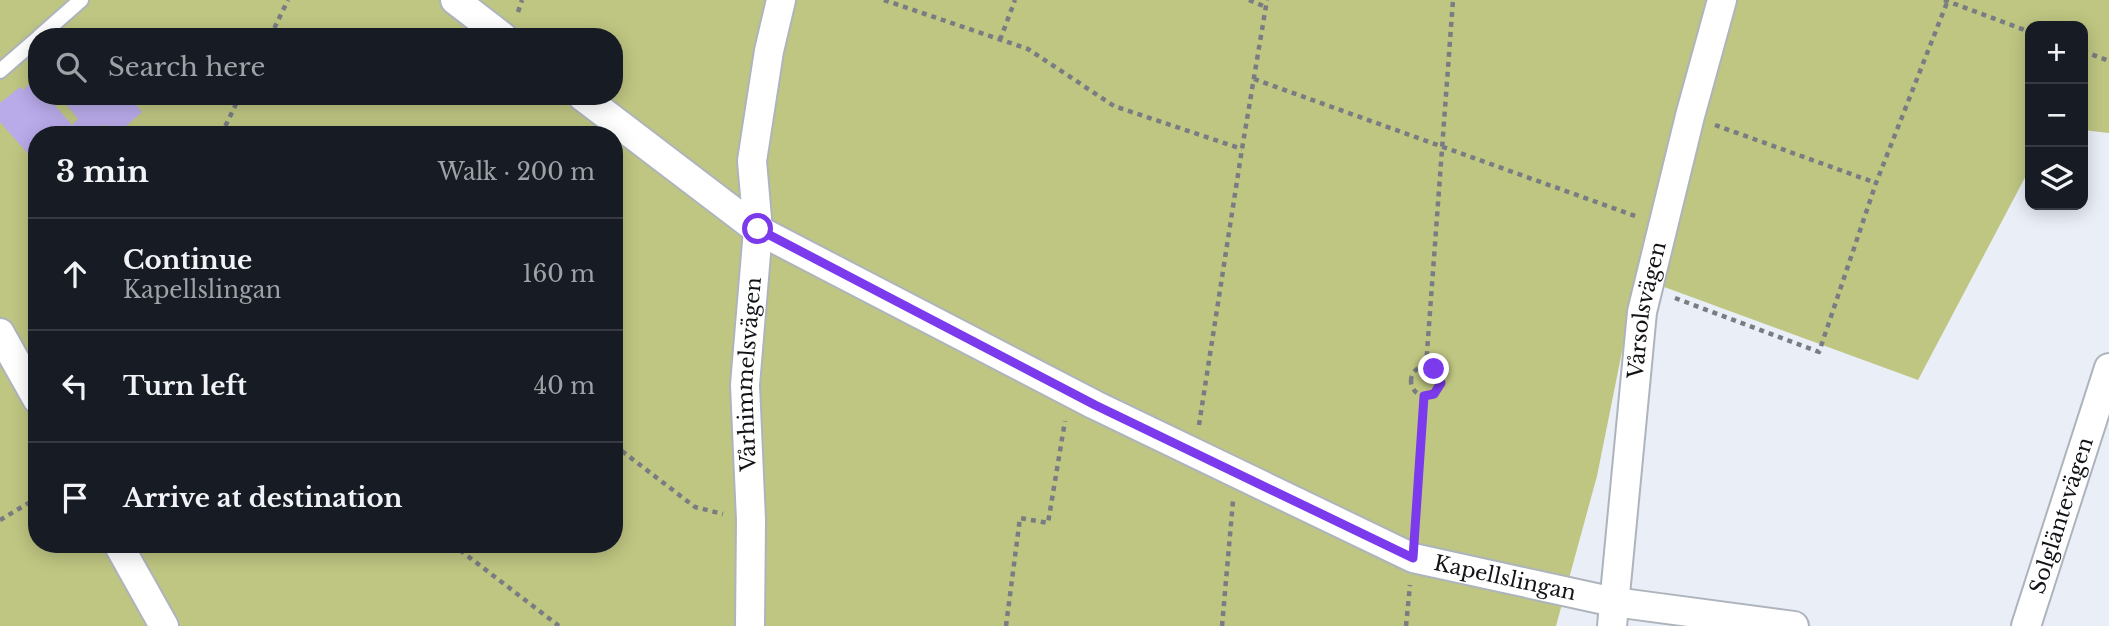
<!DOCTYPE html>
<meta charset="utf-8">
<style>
:root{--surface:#171b24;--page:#242831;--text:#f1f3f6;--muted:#9ea1a6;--line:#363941}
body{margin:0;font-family:"Libre Baskerville",serif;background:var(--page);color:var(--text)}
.controls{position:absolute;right:21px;top:21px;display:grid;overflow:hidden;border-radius:14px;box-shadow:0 4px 18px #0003}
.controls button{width:63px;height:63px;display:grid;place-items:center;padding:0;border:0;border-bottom:2px solid var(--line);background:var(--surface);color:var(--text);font:35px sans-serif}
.stop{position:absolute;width:21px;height:21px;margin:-16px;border:5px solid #7c3aed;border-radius:50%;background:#fff}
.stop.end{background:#7c3aed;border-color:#fff;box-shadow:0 2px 7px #0008}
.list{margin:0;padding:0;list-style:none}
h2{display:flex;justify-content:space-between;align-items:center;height:91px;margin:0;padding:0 28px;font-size:30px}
h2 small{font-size:23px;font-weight:400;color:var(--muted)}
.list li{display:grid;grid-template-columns:46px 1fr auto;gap:21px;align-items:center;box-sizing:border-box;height:112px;padding:0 28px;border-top:2px solid var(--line)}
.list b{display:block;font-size:26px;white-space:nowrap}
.list p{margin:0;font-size:23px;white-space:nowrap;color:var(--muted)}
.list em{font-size:23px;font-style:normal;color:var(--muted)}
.icon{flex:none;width:38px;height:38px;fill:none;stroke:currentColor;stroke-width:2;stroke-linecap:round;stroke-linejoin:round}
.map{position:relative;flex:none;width:2109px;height:626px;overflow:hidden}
.search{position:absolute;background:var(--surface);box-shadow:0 4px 18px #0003;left:28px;top:28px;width:595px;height:77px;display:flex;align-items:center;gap:18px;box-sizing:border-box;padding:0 24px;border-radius:28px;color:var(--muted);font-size:26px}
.panel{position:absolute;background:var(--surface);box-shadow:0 4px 18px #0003;left:28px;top:126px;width:595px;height:427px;border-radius:28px}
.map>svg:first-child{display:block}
.forest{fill:#bfc682;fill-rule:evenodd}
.building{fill:#b9abea}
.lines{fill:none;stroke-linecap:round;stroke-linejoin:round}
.service-casing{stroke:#aeb4bc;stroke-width:18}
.minor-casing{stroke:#aeb4bc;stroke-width:32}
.path{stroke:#797c82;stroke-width:4.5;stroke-dasharray:5 5;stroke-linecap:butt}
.service{stroke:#fff;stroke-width:14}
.minor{stroke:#fff;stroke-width:28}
.route{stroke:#7c3aed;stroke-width:9}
.labels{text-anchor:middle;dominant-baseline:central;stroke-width:5;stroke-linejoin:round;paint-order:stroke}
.street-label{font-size:21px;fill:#111316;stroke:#e9eef7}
</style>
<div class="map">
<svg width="2109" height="626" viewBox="0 0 2109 626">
<rect width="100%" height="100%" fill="#e9eef7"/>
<path class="forest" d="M0 0H2109V133L2083 130V26H2030V168L1918 380 1637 277 1597 476 1556 626H0ZM37 37H614V96H37ZM37 135H614V544H37Z"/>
<path class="building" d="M33 80 37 85V96H47L72 125 78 119 59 96H129L142 112 116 135H112L103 124 92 135H37V164L0 122V103L20 87 23 90Z"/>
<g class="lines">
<defs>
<path id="service" d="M39 37 81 0
M0 71 37 39"/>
<g id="minor">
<path d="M455 0 503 37"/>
<path id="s1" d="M582 96 758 230 1095 405 1413 558 1614 602 1794 626"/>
<path d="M0 333 37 399"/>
<path d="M118 544 164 626"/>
<path id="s2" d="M750 626 751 520 745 385 758 230 752 161 769 51 781 0"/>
<path id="s3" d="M1612 626 1642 312 1690 116 1722 0"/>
<path id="s4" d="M2026 626 2109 368"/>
</g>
</defs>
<use href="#service" class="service-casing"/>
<use href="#minor" class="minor-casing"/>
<path class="path" d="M884 0 1028 49 1114 106 1242 149
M1249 0 1266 7
M1944 0 2030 32
M518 12 522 0
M270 37 288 0
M1000 40 1015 0
M2083 51 2109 61
M1254 79 1638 217
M1715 125 1876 183
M221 135 240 96
M1675 298 1819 352 1876 183 1948 0
M1426 366 1453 0
M1411 381a15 15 0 1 1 30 0a15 15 0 1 1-30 0Z
M1199 425 1242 149 1267 0
M614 445 695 507 723 514
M0 520 37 498
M1415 528 1424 396
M452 544 559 626
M1006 626 1020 518 1048 523 1065 421
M1222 626 1233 501
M1406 626 1410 585"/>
<use href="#service" class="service"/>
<use href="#minor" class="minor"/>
</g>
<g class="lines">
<path class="route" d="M758 229 1095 405 1413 558 1424 396 1434 394 1441 383 1438 373 1434 369"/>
</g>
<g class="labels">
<g class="street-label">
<text stroke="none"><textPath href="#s3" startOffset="318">Vårsolsvägen</textPath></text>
<text stroke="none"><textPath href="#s2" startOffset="252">Vårhimmelsvägen</textPath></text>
<text stroke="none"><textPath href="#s4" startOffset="116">Solgläntevägen</textPath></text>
<text stroke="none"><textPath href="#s1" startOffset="1048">Kapellslingan</textPath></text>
</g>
</g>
</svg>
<div class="controls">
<button>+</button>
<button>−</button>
<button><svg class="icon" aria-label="layers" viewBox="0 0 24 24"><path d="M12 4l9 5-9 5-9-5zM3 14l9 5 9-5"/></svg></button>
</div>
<div class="stop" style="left:758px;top:229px"></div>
<div class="stop end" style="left:1434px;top:369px"></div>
<div class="search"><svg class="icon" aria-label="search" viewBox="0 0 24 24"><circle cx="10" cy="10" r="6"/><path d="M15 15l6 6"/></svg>Search here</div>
<section class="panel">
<h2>3 min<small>Walk · 200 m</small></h2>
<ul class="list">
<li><svg class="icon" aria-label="ahead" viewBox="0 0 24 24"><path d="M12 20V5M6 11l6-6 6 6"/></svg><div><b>Continue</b><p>Kapellslingan</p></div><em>160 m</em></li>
<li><svg class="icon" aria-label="left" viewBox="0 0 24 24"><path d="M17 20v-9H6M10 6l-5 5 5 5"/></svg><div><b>Turn left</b></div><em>40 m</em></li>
<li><svg class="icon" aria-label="arrive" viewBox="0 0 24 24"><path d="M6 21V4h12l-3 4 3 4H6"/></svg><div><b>Arrive at destination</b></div></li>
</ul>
</section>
</div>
